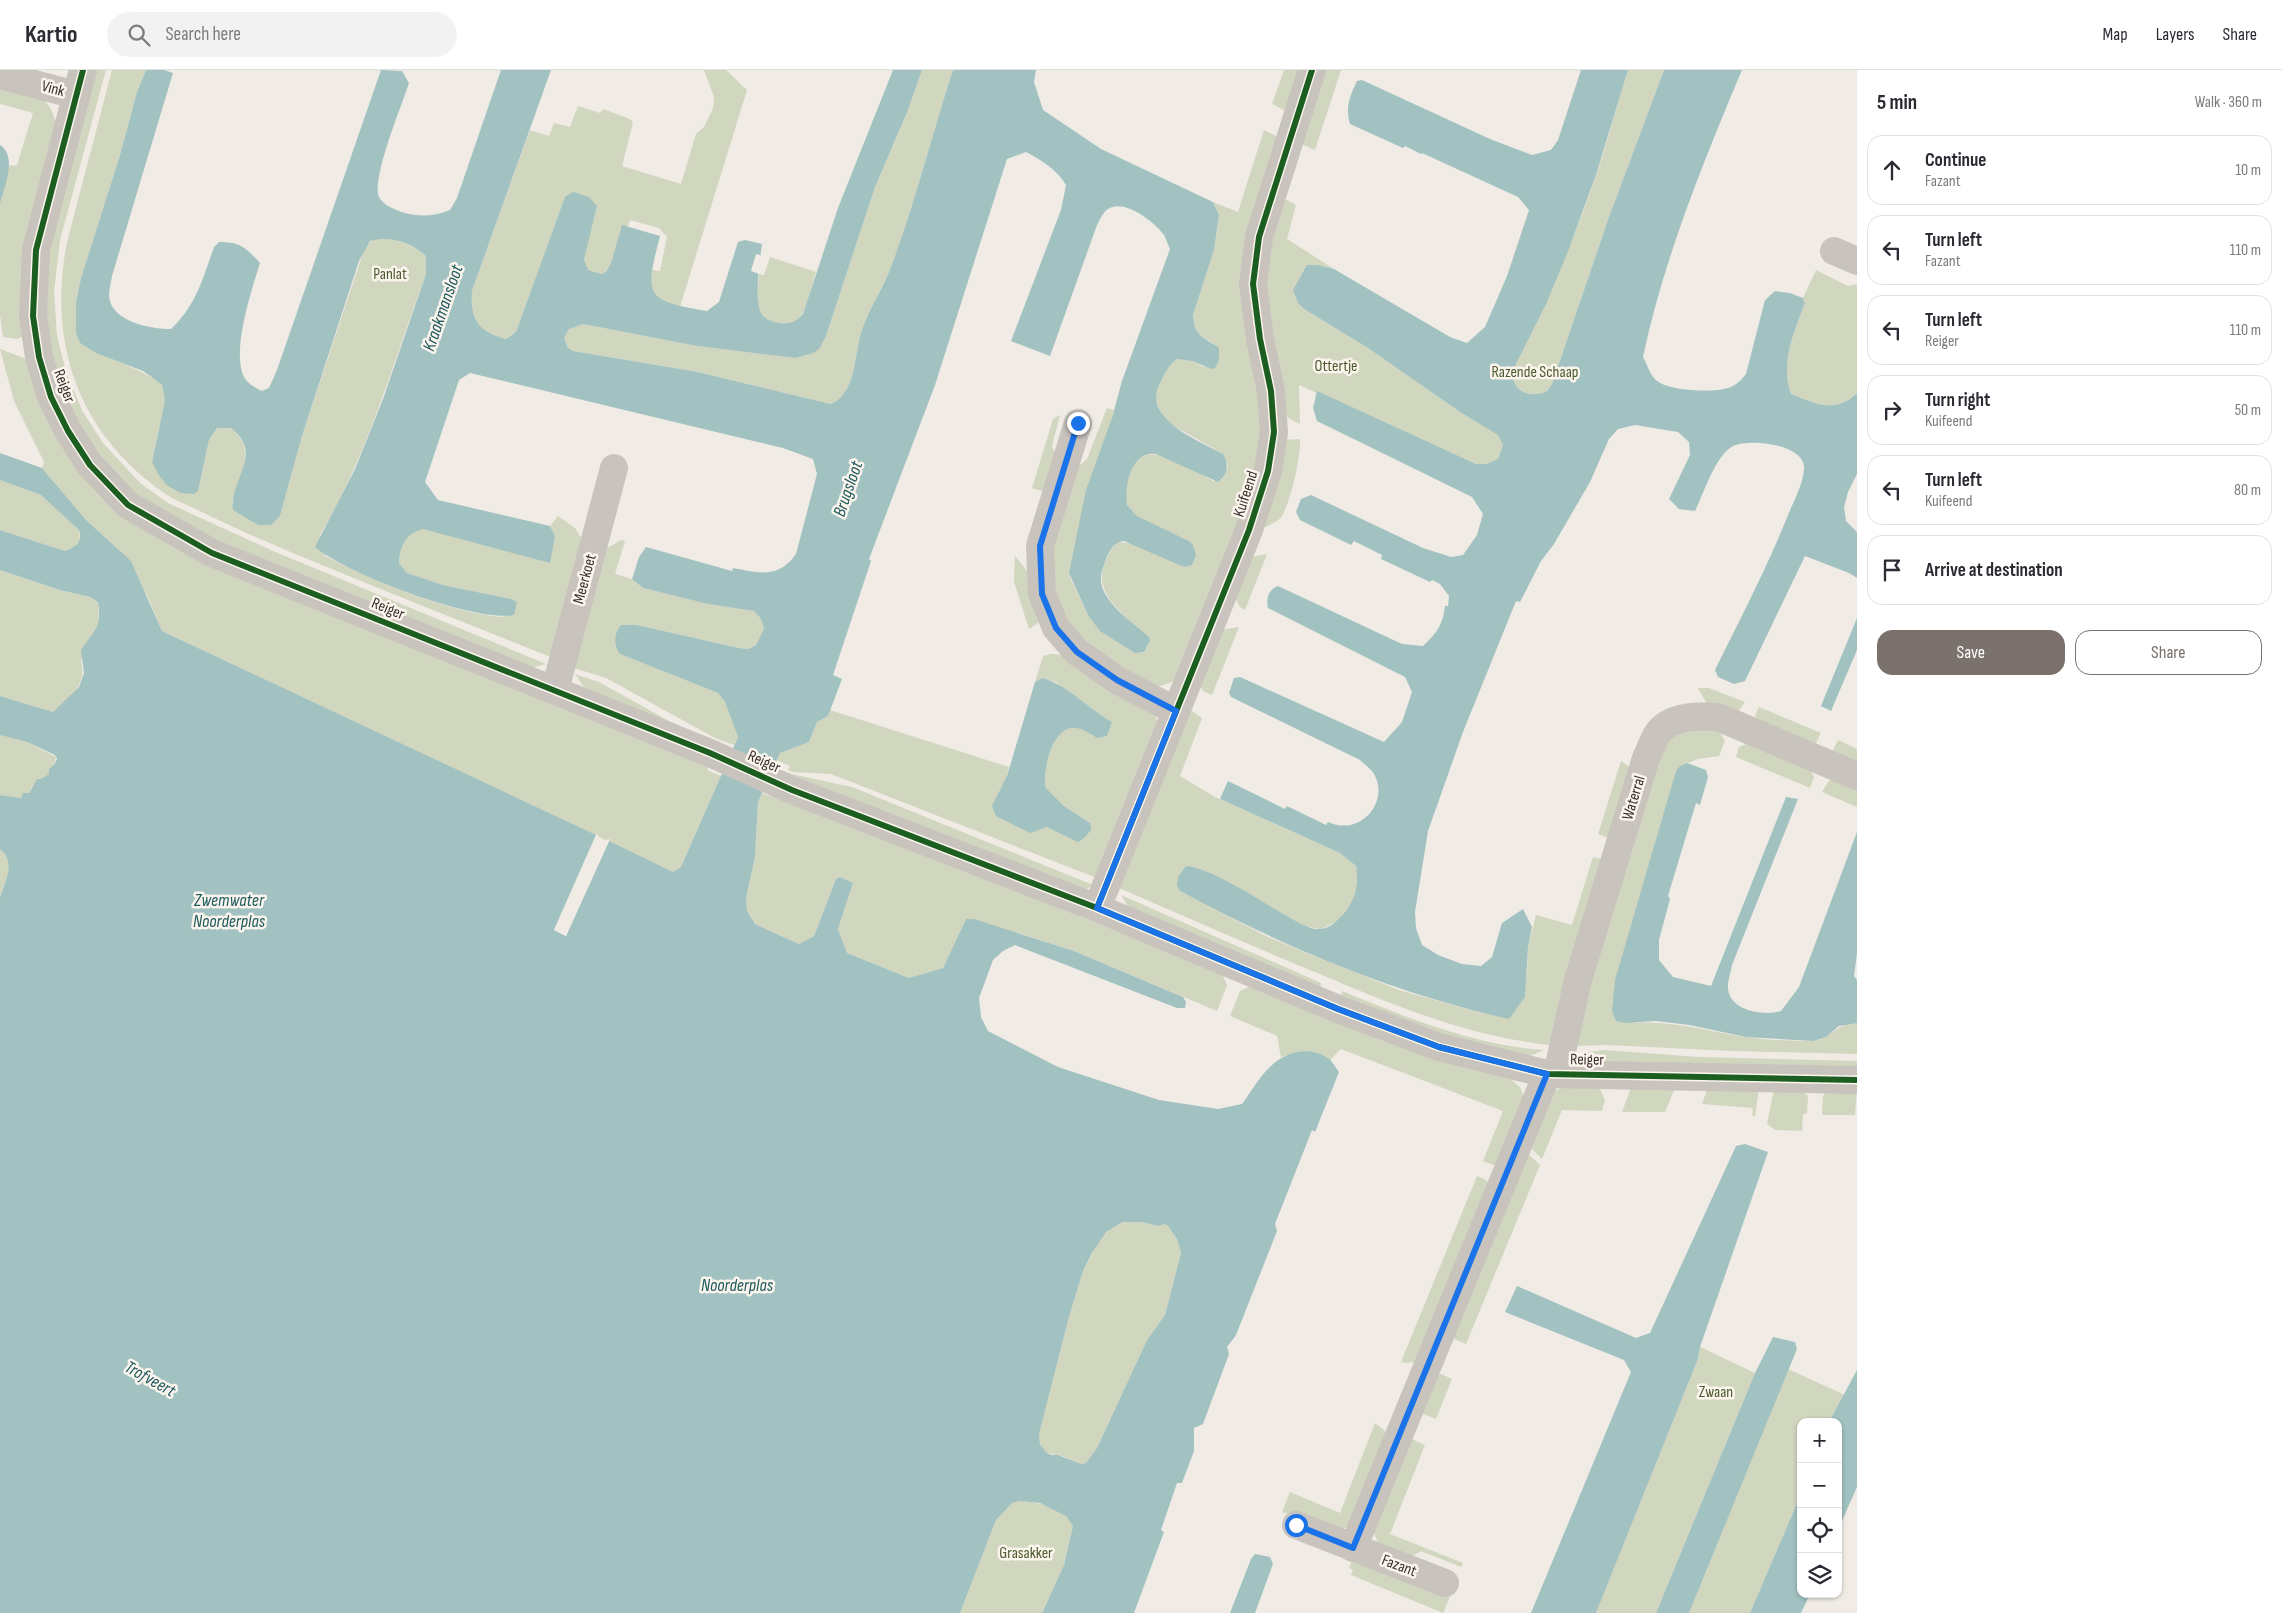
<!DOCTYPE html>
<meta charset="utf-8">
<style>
:root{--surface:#fff;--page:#f2f2f3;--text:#2b2b33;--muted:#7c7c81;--line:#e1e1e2;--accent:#7a716c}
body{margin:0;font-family:"Sofia Sans Condensed",sans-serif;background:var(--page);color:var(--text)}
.controls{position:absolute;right:15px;bottom:15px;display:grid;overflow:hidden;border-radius:10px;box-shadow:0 1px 4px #0004}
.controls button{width:45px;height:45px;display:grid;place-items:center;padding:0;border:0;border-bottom:1px solid var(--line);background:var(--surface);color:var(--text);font:25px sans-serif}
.stop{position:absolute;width:15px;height:15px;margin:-11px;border:4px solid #1a73e8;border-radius:50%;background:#fff}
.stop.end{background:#1a73e8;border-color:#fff;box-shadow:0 1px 5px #0008}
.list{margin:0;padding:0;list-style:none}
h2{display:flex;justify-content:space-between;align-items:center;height:65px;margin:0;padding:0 20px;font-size:21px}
h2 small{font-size:16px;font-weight:400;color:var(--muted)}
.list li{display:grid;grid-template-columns:32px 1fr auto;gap:15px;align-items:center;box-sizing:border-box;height:70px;margin:0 10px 10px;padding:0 10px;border:1px solid var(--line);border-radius:15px}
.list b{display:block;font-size:19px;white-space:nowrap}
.list p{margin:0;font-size:16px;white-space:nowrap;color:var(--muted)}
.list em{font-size:16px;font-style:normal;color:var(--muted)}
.actions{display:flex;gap:10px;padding:15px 20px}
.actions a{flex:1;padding:11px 0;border:1px solid var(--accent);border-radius:15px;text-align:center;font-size:18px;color:var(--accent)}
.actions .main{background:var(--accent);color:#fff}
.icon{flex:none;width:28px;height:28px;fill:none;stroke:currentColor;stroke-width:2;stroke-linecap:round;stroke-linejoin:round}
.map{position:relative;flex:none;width:1857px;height:1543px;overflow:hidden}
header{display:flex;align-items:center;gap:30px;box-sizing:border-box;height:70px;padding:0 25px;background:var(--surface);border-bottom:1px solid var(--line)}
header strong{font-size:24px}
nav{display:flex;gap:28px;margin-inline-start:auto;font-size:18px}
.search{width:350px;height:45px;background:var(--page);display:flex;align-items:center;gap:12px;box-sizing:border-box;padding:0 18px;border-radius:28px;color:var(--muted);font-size:19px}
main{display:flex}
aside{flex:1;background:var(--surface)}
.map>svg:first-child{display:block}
.green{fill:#d1d6bf}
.water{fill:#a1c2c1;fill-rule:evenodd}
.pier{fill:#f0ebe5}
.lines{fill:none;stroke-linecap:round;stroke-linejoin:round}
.minor{stroke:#c9c3be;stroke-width:28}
.cycleway-casing{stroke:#fbf5ee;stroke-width:9}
.cycleway{stroke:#1b5e20;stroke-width:6}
.route{stroke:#1a73e8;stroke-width:6}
.labels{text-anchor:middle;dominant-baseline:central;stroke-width:5;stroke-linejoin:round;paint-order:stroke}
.street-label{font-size:16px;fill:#3b302b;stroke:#fbf5ee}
.park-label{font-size:16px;fill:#4a5a2e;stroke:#fbf5ee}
.water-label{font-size:18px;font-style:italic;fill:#1f5a5e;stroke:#fbf5ee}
</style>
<header>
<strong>Kartio</strong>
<div class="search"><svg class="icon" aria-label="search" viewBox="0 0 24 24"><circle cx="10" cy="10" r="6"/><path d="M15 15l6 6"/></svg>Search here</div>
<nav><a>Map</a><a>Layers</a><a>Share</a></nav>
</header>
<main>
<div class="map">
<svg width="1857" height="1543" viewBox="0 0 1857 1543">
<rect width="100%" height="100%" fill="#f0ebe5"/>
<path class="green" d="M93 0H106L60 170 54 222 57 266 67 305 83 342 103 373 140 413 168 433 273 481 546 594 530 598 209 469 138 427 106 395 84 366 58 316 44 261 45 192Z
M112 0H146L137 22 120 85 81 208 76 232 80 273C106 290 137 295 162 315L165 330 152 392 198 421 209 370 217 358H231C257 379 241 405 232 432L280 446 302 366 363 183C365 179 367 175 370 172 383 161 416 176 426 186V204C393 292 369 383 320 465L325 486C376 511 447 543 503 547L511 529 443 515 407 503 399 493C400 476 406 463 423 458L555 466 550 456 558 446 575 458 585 475 553 588C476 557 399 527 322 495 283 479 245 463 208 445 195 438 180 433 167 425 79 365 47 275 67 172Z
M704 0H726L747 20 680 237C656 232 648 224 651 200L660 201 667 167 659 158 630 150 628 157 622 156 611 193 606 202 602 204 588 200 585 195 565 128 516 262 506 269C478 262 470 249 472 221L530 60 549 66 554 53 570 57 578 36 600 43 603 39 630 49 633 52 622 96 681 114 696 64 704 57 713 38 714 27Z
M922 0H953C932 64 916 130 892 194 884 217 868 239 861 263 854 286 856 323 831 334L698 302 573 281 568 278 564 268C568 258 573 256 583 254L697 276 795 288 826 266 875 117 908 40Z
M1284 0H1302L1288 42 1272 34Z
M1323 0H1341L1315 80 1299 73Z
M1628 0H1664L1609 147 1552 314 1547 321C1530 329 1513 322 1512 302 1544 238 1573 173 1596 106 1608 71 1617 35 1628 0Z
M0 15C28 23 51 22 56 55L24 266 17 269 3 267 0 245V134L9 96 17 95 33 43 0 34Z
M1264 60 1280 68 1255 145 1262 317 1259 398 1174 611 1161 616 1151 615 1113 598 1076 567 1056 528 1052 482 1078 397 1087 389 1107 338 1114 340 1070 507 1088 545 1143 583 1144 582 1150 571C1131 548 1093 529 1104 495 1108 485 1111 477 1119 472L1136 474 1184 497 1189 471C1170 461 1146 456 1131 440 1123 432 1125 422 1127 411 1140 360 1184 396 1213 411L1222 410 1228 396 1223 384 1174 356 1166 351 1160 341 1156 328V320L1167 298 1177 289 1192 291 1204 297 1213 273 1201 266 1195 258 1193 245 1214 180 1219 145 1213 132 1238 142Z
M1279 130H1287L1296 135 1287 169 1334 199 1318 195 1298 233 1304 239 1368 278 1460 342 1499 365 1503 375 1499 389 1486 394H1476L1299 315 1300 354 1290 349 1284 343 1264 213Z
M770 187 816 202C812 214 807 241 798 250 793 255 787 254 780 253 751 249 758 227 759 204L764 205Z
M1816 200 1848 216 1857 214V323C1834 344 1816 334 1791 324 1780 293 1794 262 1805 233L1803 228Z
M0 279 24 288 28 293 113 432 710 694 707 700 721 706 681 797 673 802 162 561 148 527 120 481 86 450 42 398 44 392 14 331Z
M1060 345 1052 376 1058 391 1048 423 1032 418 1053 349Z
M1300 369C1301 387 1291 430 1282 446 1279 451 1271 454 1266 457L1260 455 1283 370Z
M0 410 41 425 48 430 79 460 80 471 75 478 65 481 0 460Z
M621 470 625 471 615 504 632 509 643 518 708 534 754 541 761 549 764 559 762 565 756 575 748 579 739 578 637 555 620 584 718 623 725 632 738 667 734 675 715 668 606 608 574 598 604 480Z
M1267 484 1245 540 1240 537 1235 528 1247 488Z
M1015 486 1032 507 1042 545 1037 554 1029 559 1014 512Z
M0 500 60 520 90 527 98 532V556L81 590C87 617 71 626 53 642L0 626Z
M1239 557 1212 625 1203 621 1199 613 1219 560Z
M1050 584 1067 585 1155 643 1158 654 1099 809 831 704 793 702 788 700 790 696 777 690 780 683 809 672 817 652 828 646 830 640 1009 697 1007 706 1047 757 1078 771 1090 753 1064 736 1046 718C1042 702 1052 659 1072 658 1081 657 1090 663 1097 668L1112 653 1085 636 1056 612 1042 608 1035 612 1043 586Z
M575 604 599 612 669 651 710 670 585 619Z
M1698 618H1709L1745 632 1735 646 1708 636Z
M1759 637 1821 663 1816 673 1808 676 1758 655 1755 646Z
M1188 641H1192L1202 648 1180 706 1215 727 1340 783 1356 796 1359 813 1351 834 1338 851 1321 859 1304 856 1233 815 1194 797 1180 821 1268 867 1314 886 1399 920 1481 943 1527 905 1528 877 1536 845 1572 855 1593 787 1601 789 1550 975C1467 966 1398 937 1322 905 1254 877 1186 847 1119 818L1166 698 1171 701 1166 697Z
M1686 657 1719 661 1725 671 1719 686 1698 689 1680 696 1635 953C1674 950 1708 962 1746 967 1767 970 1790 971 1812 971 1830 970 1837 952 1857 953V984L1733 981 1607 975 1578 976 1576 964 1657 689 1669 669Z
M0 665 27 672 56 687 54 695 49 701V704L32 716 29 723H24L21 728 0 725Z
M1838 670 1857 679V697L1837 689 1833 680Z
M1749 673 1810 698 1814 707 1810 718 1736 687 1739 677Z
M1621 691 1633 699 1612 769 1598 764Z
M787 703 852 717 1093 815 1085 820Z
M1834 708 1857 718V737L1822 722 1828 712Z
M762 723 776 728 778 724 1222 904 1227 915 1217 941 1074 881 1019 863 966 849 943 898 909 908 847 883 838 859 853 813 840 807 836 809 814 866 799 874 755 854 747 841 746 828 755 787 758 732Z
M0 779C17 792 6 810 0 826Z
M1121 825 1321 913 1320 920 1130 840Z
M1251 916 1430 987 1469 999 1508 1007 1520 1017 1525 1031 1502 1093 1493 1095 1483 1091 1503 1041 1341 979 1330 990C1307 979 1305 980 1281 987L1277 966 1230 946 1240 921Z
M1342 921C1408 948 1473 975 1544 980L1530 986 1500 985 1341 928Z
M1603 980 1699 987 1857 991V999L1602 993V991L1595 990 1582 983Z
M1568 1015H1598L1605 1030 1602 1041 1562 1040 1542 1089 1528 1075 1552 1022Z
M1632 1015 1676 1016 1665 1042H1622Z
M1708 1017 1759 1018 1755 1047 1752 1045 1753 1038 1702 1034Z
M1774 1019 1802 1020 1808 1026 1807 1043 1803 1044 1802 1061 1775 1060 1767 1054Z
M1828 1020H1857L1855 1045H1822L1823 1026Z
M1525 1081 1540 1095 1466 1274 1454 1269 1451 1263Z
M1477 1106 1486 1110 1492 1118 1422 1291 1406 1293 1401 1292Z
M1124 1152H1141L1159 1156 1164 1154 1168 1156 1177 1169 1181 1183 1165 1245 1147 1270 1097 1378 1086 1393 1081 1394C1074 1392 1068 1388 1062 1386 1046 1383 1040 1383 1039 1364L1069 1247 1083 1201 1098 1173 1106 1162Z
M1700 1277 1755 1303 1656 1543H1596L1698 1289Z
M1788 1299 1845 1325 1829 1352H1801V1424L1750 1543H1689Z
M1441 1304 1452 1309 1436 1349 1421 1343 1435 1306Z
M1375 1353 1391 1366 1347 1457 1336 1460 1282 1442 1290 1422 1340 1443Z
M1409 1368 1425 1375 1390 1464 1463 1493 1461 1497 1421 1481 1407 1489C1392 1481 1377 1478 1373 1460Z
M1020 1431C1038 1432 1065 1437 1073 1456L1064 1495 1042 1543H960L996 1450 1012 1433Z
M1353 1487 1450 1527 1443 1543 1351 1505 1353 1500 1349 1498Z"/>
<path class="water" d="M146 0H164L173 3 112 206C111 212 109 219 109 226 111 252 151 259 171 259 196 236 203 208 214 177L219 172C241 172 246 178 260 193 252 219 229 287 246 310 250 315 256 318 262 321L269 318 277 300 381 0 402 1 409 13C402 35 371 109 379 127 383 135 394 139 401 142 418 147 433 147 450 140L457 128 501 0H551L472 221C470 249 478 262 506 269L516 262 565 127 573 122 589 127 597 136 584 189 588 200 602 204 606 202 611 193 622 155 660 166C645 225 643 231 707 241L719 232 738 172 745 170 762 174C760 190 754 229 761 243 765 250 773 252 780 253 791 254 796 252 803 244L838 138 893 0H922L908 40 875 117 826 266 819 279 813 283 795 288 697 276 583 254 569 259 564 268 568 278 573 281 698 302 831 334C856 323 854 286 861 263 868 239 884 218 892 194 916 130 932 64 953 0H1036L1034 12 1043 40 1101 79 1213 132 1219 145 1214 180 1193 245 1195 258 1201 266 1219 278V290L1215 298 1212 299 1192 291 1177 289C1169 295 1165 302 1161 311 1139 348 1198 370 1223 384 1229 393 1228 405 1218 412L1156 384C1131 381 1124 416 1127 435L1137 446 1189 471 1193 475 1196 485 1192 495 1184 497 1124 471C1114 472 1110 480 1106 489 1104 495 1101 502 1101 508 1100 532 1134 553 1149 567L1150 571 1144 582 1135 583 1100 561 1088 545 1069 503 1086 420 1112 348 1122 311 1170 179C1168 175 1166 169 1164 165 1155 152 1124 128 1108 139 1103 142 1100 150 1097 155L1050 286 1011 271 1061 140 1066 115C1056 99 1043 91 1026 82L1007 89 935 315 869 489 871 491 833 605 842 609 828 646 817 652 809 672 780 683 758 732 755 787 746 828 747 841 755 854 799 874 814 866 836 809 840 807 853 813 838 859 847 883 909 908 943 898 966 849H974L1074 881 1183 927 1186 932 1185 938H1177L1015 875 1003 881 993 890 979 928 981 947 988 961 1058 997 1159 1030 1218 1039 1242 1034C1251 1022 1259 1007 1270 997 1285 981 1311 975 1329 989 1333 992 1336 998 1339 1002L1315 1062 1312 1060 1275 1154 1277 1161 1236 1265 1227 1277 1229 1284 1203 1354 1194 1358V1381L1182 1413H1177L1161 1460 1164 1462 1134 1543H1042L1064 1495 1073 1456 1066 1446 1040 1433 1020 1431 1012 1433 996 1450 960 1543H0V827C6 810 16 792 0 779V725L21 728 23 723H29L37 709H41L49 704V699L54 695 57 689 55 685 27 672 0 665V626L53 642 79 617 84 603 81 580C95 558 101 561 98 532L90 527 60 520 0 500V460L65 481C76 477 83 473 79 460L41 425 0 410V383L42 398 86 450 131 491 162 561 596 765 554 860 566 866 609 771 673 802 681 797 738 667 725 632 718 623 620 584C613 576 614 563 621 555H637L739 578 748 579 756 575 764 559 761 549 754 541 708 534 643 518 632 509 639 487 646 477 732 501 733 498C759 503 778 509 796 484L817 404 813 389 783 378 470 303 459 310 425 412 438 430 550 456 555 466 550 493 423 459C406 463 400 476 399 493L407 503 443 515 511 529 517 532 514 545C475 553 345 503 315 477L355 399 383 329 426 204V186C412 173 390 165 370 171L359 191 302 366 280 446 271 455H258L233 440C229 409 265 385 231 358H217L209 370 198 421 194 424 181 423 168 416 160 407 152 392 165 330 162 315 143 301 96 283 80 273 76 263V232L81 208 120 85 137 22ZM1123 1152H1141L1159 1156 1164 1154 1168 1156 1177 1169 1181 1183 1165 1245 1147 1270 1097 1378 1086 1393 1081 1394 1058 1385H1051L1046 1382 1040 1374 1039 1364 1069 1247 1083 1201 1092 1183 1106 1162Z
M1581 0H1628L1596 105 1567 184 1546 234 1512 302C1513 322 1530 329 1547 321L1552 314 1609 147 1664 0H1742C1704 90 1663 191 1643 287 1647 294 1650 305 1656 310 1667 321 1714 323 1728 318 1736 316 1741 310 1746 304L1765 230 1775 221 1790 223 1803 228 1805 233C1794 262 1780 293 1791 324 1816 334 1835 344 1857 323V404L1848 422 1844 437 1846 451 1857 462V508L1849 503 1805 486 1745 611 1734 614 1718 607 1715 600C1740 549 1767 498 1788 445 1794 431 1803 414 1804 399 1806 374 1749 368 1733 376 1715 386 1704 423 1695 441L1679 439 1669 429 1690 385 1689 372 1678 362 1635 355 1618 359 1609 369 1590 412 1554 474 1541 491 1520 532 1516 531 1463 662 1428 761 1415 842 1416 858 1422 875 1438 885 1462 894 1481 896 1492 887 1502 853 1523 839 1532 857 1528 877 1525 927 1509 949C1393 923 1284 877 1180 821L1177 815 1178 807 1186 796C1211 798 1261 831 1285 845 1295 850 1308 860 1320 859 1330 859 1339 849 1345 842 1356 828 1359 814 1356 796L1340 783 1220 729 1228 711 1285 739 1287 736 1326 755 1328 752C1360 767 1390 732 1374 704 1371 699 1364 694 1360 690L1231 627 1229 623 1234 608 1240 607 1384 672 1402 652 1412 622 1405 607 1268 538C1266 528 1268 520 1278 516L1402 574 1423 576C1437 563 1443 554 1445 536H1448L1449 526 1440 514 1432 510 1430 512 1381 489 1382 485 1354 471 1351 475 1300 450 1296 442 1301 429 1311 425 1423 478 1451 487 1463 485 1477 465 1483 444 1472 427 1317 351 1313 338 1317 321 1476 394H1486L1498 389 1503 375 1498 365 1460 342 1368 278 1304 239 1298 233 1293 220 1307 195H1318L1334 199 1450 267 1467 273 1485 257 1507 206 1529 140 1518 127 1422 83 1421 84 1405 76 1403 78 1350 54C1345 37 1350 26 1357 11L1362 10 1490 69 1532 85 1551 80 1558 70Z
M0 75C18 87 4 117 0 134Z
M1857 548V580L1831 641 1821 636Z
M1042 608C1067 614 1088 639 1112 652L1107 666 1097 668C1089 663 1081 657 1072 658 1052 659 1042 702 1046 718L1064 736 1090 753 1091 760 1084 768 1078 772 1047 757 1030 763 996 746 992 736 1007 706 1035 612Z
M1687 693 1706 700 1708 707 1700 735 1696 733 1668 826 1670 829 1659 870V890L1673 907 1711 916 1786 727 1798 729 1732 895C1731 903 1727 911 1728 919 1731 942 1765 946 1781 941L1799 917 1857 762V883L1854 906 1857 910V953L1839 956 1826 967 1814 971 1746 967 1689 955 1656 951 1625 953 1616 951 1612 941 1615 910 1676 701 1680 696Z
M1745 1074 1768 1082 1700 1277 1698 1289 1596 1543H1531L1631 1302 1624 1290 1505 1242 1517 1216 1636 1268 1650 1263 1736 1076Z
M1773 1267 1795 1272 1797 1279 1689 1543H1656L1755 1303Z
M1857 1300V1417L1838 1460V1352H1829Z
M1801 1424V1524H1810L1801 1543H1750Z
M1255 1484 1270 1487 1273 1494 1255 1543H1230L1251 1489Z"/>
<path class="pier" d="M756 184 763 186 762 205 751 201Z
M597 763 598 766 558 859 565 863 606 770 610 769 566 866 554 860Z"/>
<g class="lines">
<path class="minor" d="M83 0 36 180 33 246 39 287 51 327 68 361 90 395 128 435 212 483 710 683 792 720 1097 838 1338 939 1439 977 1547 1004 1857 1010
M0 5 76 25
M1834 181 1857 191
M1078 353 1040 476 1042 524 1056 558 1077 582 1117 610 1176 641
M555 620 614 398
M1097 838 1249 460 1268 401 1274 362 1271 321 1260 269 1253 214 1259 167 1312 0
M1557 1004 1578 910 1646 688C1650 680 1653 670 1658 663 1671 645 1699 646 1718 647L1857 706
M1296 1455 1445 1513
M1353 1478 1547 1004"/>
<defs>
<path id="cycleway" d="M83 0 36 180 33 246 39 287 51 327 68 361 90 395 128 435 212 483 710 683 792 720 1097 838 1338 939 1439 977 1547 1004 1857 1010
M1097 838 1249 460 1268 401 1274 362 1271 321 1260 269 1253 214 1259 167 1312 0"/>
</defs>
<use href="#cycleway" class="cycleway-casing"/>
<use href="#cycleway" class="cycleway"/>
</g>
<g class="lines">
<path class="route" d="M1078 353 1040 476 1042 524 1056 558 1077 582 1117 610 1176 641 1097 838 1338 939 1439 977 1547 1004 1353 1478 1296 1455"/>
</g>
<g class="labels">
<g class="street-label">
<text transform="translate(53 19) rotate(15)">Vink</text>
<text transform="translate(64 316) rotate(69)">Reiger</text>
<text transform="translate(1246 424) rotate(-72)">Kuifeend</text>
<text transform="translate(585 509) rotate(-75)">Meerkoet</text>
<text transform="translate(388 539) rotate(22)">Reiger</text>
<text transform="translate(764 692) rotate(24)">Reiger</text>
<text transform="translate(1634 728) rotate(-73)">Waterral</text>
<text transform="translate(1587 990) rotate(1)">Reiger</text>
<text transform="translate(1399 1496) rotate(21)">Fazant</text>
</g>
<g class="park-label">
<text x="390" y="204">Panlat</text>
<text x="1336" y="296">Ottertje</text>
<text x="1535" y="302">Razende Schaap</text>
<text x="1716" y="1322">Zwaan</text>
<text x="1026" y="1483">Grasakker</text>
</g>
<g class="water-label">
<text transform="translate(443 238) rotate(-71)">Kraakmansloot</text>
<text transform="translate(848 419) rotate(-71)">Brugsloot</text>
<text x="229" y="830">Zwemwater<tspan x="229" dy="21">Noorderplas</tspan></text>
<text x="737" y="1215">Noorderplas</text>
<text transform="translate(150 1309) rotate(29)">Trofveert</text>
</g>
</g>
</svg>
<div class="controls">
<button>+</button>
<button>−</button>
<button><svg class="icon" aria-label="locate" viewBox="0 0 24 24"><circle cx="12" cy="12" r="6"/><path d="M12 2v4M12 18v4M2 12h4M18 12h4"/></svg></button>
<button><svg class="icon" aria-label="layers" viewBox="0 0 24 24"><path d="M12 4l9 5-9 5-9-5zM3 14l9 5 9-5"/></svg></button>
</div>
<div class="stop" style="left:1296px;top:1455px"></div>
<div class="stop end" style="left:1078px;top:353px"></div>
</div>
<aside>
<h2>5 min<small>Walk · 360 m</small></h2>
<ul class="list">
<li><svg class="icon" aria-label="ahead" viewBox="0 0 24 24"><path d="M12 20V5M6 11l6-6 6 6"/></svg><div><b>Continue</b><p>Fazant</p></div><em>10 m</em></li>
<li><svg class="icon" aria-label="left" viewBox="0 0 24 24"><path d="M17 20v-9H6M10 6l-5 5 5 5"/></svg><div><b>Turn left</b><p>Fazant</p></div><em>110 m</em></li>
<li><svg class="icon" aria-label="left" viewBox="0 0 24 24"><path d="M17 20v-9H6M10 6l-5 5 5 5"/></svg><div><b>Turn left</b><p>Reiger</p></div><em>110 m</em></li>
<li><svg class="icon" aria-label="right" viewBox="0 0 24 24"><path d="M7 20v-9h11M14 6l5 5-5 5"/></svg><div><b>Turn right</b><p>Kuifeend</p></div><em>50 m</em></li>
<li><svg class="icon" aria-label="left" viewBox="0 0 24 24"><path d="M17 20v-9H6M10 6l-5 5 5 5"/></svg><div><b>Turn left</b><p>Kuifeend</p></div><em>80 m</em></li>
<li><svg class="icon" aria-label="arrive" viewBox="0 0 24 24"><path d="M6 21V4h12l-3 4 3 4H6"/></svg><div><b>Arrive at destination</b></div></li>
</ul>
<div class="actions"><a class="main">Save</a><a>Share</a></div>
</aside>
</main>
